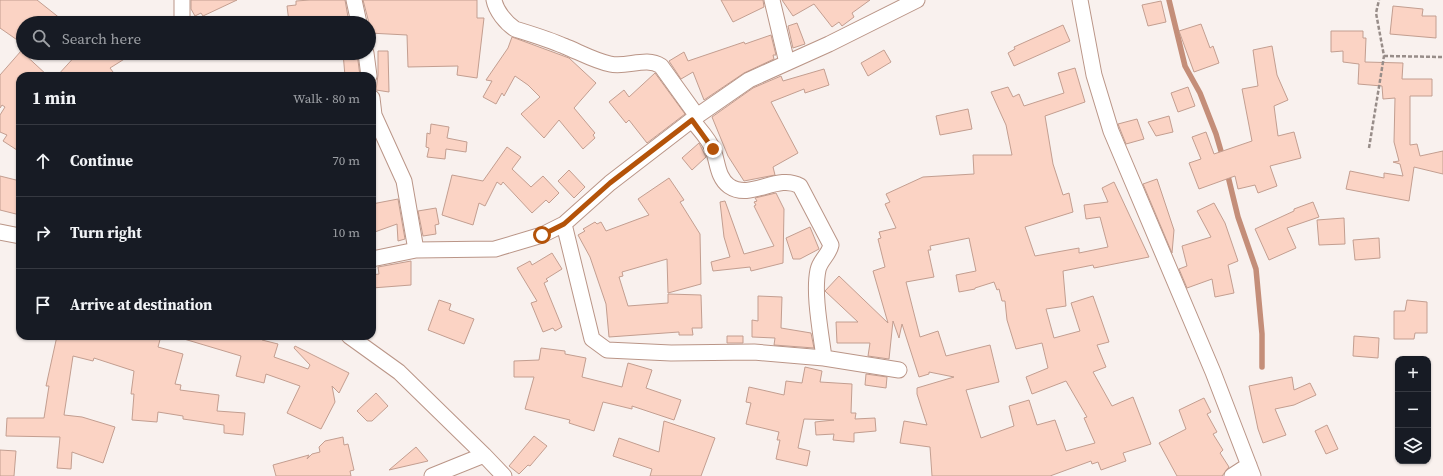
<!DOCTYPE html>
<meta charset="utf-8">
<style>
:root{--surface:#171b24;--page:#242831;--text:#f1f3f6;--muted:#9ea1a6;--line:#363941}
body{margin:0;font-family:"Source Serif 4",serif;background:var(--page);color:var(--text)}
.controls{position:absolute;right:12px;bottom:12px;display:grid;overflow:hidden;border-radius:8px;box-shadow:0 1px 3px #0004}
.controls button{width:36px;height:36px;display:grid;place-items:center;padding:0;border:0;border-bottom:1px solid var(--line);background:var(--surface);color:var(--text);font:20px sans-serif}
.stop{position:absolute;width:12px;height:12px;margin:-9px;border:3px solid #b45309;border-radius:50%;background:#fff}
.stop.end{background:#b45309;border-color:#fff;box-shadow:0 1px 4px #0008}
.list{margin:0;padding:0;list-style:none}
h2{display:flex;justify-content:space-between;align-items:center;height:52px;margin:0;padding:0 16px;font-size:17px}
h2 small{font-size:13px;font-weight:400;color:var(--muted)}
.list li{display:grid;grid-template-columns:26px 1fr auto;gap:12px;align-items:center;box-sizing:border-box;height:72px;padding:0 16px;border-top:1px solid var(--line)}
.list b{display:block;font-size:15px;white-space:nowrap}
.list em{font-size:13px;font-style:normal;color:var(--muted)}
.icon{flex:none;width:22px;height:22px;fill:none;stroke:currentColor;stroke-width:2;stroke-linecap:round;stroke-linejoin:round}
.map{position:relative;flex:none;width:1443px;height:476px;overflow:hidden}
.search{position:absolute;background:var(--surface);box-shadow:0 1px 3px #0004;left:16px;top:16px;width:360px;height:44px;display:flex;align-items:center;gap:10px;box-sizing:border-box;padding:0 14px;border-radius:22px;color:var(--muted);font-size:15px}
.panel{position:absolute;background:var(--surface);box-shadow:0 1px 3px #0004;left:16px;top:72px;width:360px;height:268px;border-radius:12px}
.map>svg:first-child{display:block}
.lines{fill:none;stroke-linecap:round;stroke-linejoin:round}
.stream{stroke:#c48e79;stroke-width:5.5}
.building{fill:#fbd3c4;stroke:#c39e90;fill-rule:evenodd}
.minor-casing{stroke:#ba9587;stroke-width:17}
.path{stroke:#988d89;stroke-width:2.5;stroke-dasharray:4 2;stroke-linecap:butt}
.minor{stroke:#fff;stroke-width:15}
.route{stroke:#b45309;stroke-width:5}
</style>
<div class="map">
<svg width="1443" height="476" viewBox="0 0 1443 476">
<rect width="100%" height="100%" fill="#f9f1ee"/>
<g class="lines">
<path class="stream" d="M1169 0 1185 66 1200 93 1216 134 1223 158
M1227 172 1238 217 1256 269 1262 334V367"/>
</g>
<path class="building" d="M0 0H37L66 23H23V44L0 28Z
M191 0H237L203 16 201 13 195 16 191 9Z
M310 0H345L348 17 289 22 287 6 296 5V1Z
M363 0H477V18H484L477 78 457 75 458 66 408 67 407 35 369 33V23Z
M721 0H763L764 7 733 22Z
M782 0H870L852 13 854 17 842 26 839 22 832 27 814 4 793 16Z
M1161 1 1166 22 1148 26 1142 5Z
M1393 6 1423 9 1422 16H1436V38L1390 34Z
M797 23 805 44 793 48 788 26Z
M1201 24 1210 48 1213 46 1219 63 1194 72 1179 31Z
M1063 25 1070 41 1014 66 1008 53 1015 49 1014 47Z
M1331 31H1363V38H1366L1365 62 1403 63 1402 79H1432V96H1410V145L1417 144 1420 156 1443 151V174L1414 167 1409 201 1346 189 1350 171 1384 178V173L1403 176 1400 164 1393 162 1399 161 1394 142 1395 98 1383 99 1382 86 1358 84 1359 64 1343 62V51L1331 52Z
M771 35 776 55H773L774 59 744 73 704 100 693 72 681 79 669 61 684 52 688 61 744 42 745 44Z
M512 37 569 58 596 83 574 108 595 133 593 135 595 138 583 149 559 120 544 138 521 114 540 97 528 85 515 76 504 96 502 93 496 104 483 97 492 81 486 80 508 48Z
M1272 46 1277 75 1288 100 1274 106 1278 136 1294 132 1301 158 1270 166 1277 186 1258 193 1255 185 1238 189 1235 176 1199 189 1189 163 1201 159 1192 137 1206 132 1214 154 1252 141 1242 89 1258 86 1253 50Z
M884 50 891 62 868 76 861 63Z
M21 51 48 76H20V152L3 141 7 135 0 132V115L5 107 2 105 0 108V75Z
M378 51H388L389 92 376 90 378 75Z
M78 53H134L110 68 116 76H57Z
M343 53H357L360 76H345Z
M1075 68 1085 102 1045 116 1053 164 1063 195 1069 193 1073 212 1025 227 1035 256 1079 248V253L1108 247 1100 217 1086 219 1084 205 1108 202 1102 188 1114 182 1149 257 1094 268 1093 265 1063 271 1066 306 1046 309 1054 338 1080 331 1071 303 1093 296 1109 342 1097 345 1106 367 1093 372 1112 406 1133 397 1151 444 1123 453 1126 461 1101 470 1098 462 1092 464 1091 461 1050 476H932L930 447 900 443 904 421 927 425 917 394V388L954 377 929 372V374L919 377 902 324 899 338 893 321 889 359 868 356 870 343H837L836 322H858L825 291 839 276 888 323 873 271 885 267 878 239 881 238 879 232 896 228 885 204 890 202 886 194 923 177 974 174 973 155H1012L1006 125 991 92 1008 87 1013 97 1019 94 1024 106 1064 93 1058 73ZM969 238 976 271 956 275 959 292 975 289V288L994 282 997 290 999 289 1002 301H1005L1007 320 1016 349 1042 343 1048 368 1026 377 1032 394 1066 381 1087 417 1084 418 1095 443 1066 451 1055 420 1037 425 1029 400 1009 406 1014 426 981 438 966 390 999 382 990 345 946 356 938 331 920 337 906 282 934 277 928 250H931L930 246Z
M824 69 829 85 805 93 804 89 771 102 798 153 773 167 775 175 744 181 728 156 712 117 753 88 781 76 783 81Z
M655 73 685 114 647 143 629 120 626 123 609 102 624 90 629 97Z
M1188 87 1195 106 1178 112 1171 93Z
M968 109 972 129 940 135 936 116Z
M1169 116 1173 132 1156 136 1148 122Z
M1137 119 1144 139 1126 144 1118 124Z
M431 124 449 127 447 138 467 142 466 152 446 149 445 159 427 157 429 148 426 147 427 133 430 134Z
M699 143 706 157 692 170 682 158Z
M507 147 521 157 512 169 531 187 543 176 559 193 549 203 546 200 532 213 503 182 501 185 497 182 485 206 479 203 473 225 442 215 452 175 483 181Z
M569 170 585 187 574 198 558 181Z
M0 176 20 181V215L0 210Z
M669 178 684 200 680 202 700 234 701 284 668 293 667 259 622 272 623 276 619 277 628 306 668 303V294L701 295 702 328H692L693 335H679V332L609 337 606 304 590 257 578 235 585 231 583 229 595 222 597 224 601 222 606 231 649 215 638 199Z
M1157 179 1174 230 1172 253 1143 184Z
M776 193 784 209 783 263 751 271 750 267 713 271 711 262 730 257 724 237 720 202 725 201 744 254 774 246 754 206 756 205 754 202 757 201 755 198Z
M398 199 405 239 398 241 397 224 372 233V204Z
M1313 202 1319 217 1287 228 1296 248 1269 260 1255 229 1294 211V209Z
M1214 203 1225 223 1238 261 1228 265 1234 293 1215 297 1212 279 1187 288 1179 269 1187 266 1182 246 1211 237 1197 211Z
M436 208 439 224 435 225 436 234 423 236 418 211Z
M1344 218 1345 244 1319 245 1317 220Z
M810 227 819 249 800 259H793L786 238Z
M1379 238 1380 258 1355 260 1353 240Z
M552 253 562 269 546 279 548 281 544 283 562 327 555 331 553 328 543 332 531 303 537 301 517 268 530 261 532 265Z
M411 261V285L372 288V275L379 274 378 267Z
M758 296 782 297 781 328 811 333 814 348 774 345 775 338 752 337V320L758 321Z
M439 300 451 304 449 310 474 319 464 344 428 330Z
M1407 300 1427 302V333H1415L1414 339H1394V311H1405Z
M57 336H161L158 347 183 354 175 384 181 385 180 390 219 395 217 411 245 413 243 435 224 433V425L183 419V416L158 412 157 422 132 420 134 394H131L134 371 94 358 93 361 73 356 64 415 82 417 115 427 103 463 72 452 71 469 57 468 60 437 6 436 7 418H44L49 386H46Z
M185 336H263L262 340 278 344 274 357 308 369 310 365 294 348 295 346 349 373 339 393 332 386 335 402 321 429 287 413 300 386 266 374 264 383 236 376 241 356 184 339Z
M727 336H743V343H727Z
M1354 336 1379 338 1378 358 1353 356Z
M541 348 565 351V354L586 358 582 377 622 387 628 363 652 370 646 388 681 400 674 420 632 406V409L603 402 594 431 569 423 570 420 525 409 534 377H514V361L539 360Z
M805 367 822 371 820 382 852 384 851 413H856L855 419 875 418 876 431 854 433V442L833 440 834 434 816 435 815 422 834 420 804 419 798 448 810 451 807 466 776 459 780 440H777L779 432 746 424 751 403 746 402 749 387 784 395 786 381 802 383Z
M866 374 887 377 886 388 865 385Z
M1292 377 1294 390 1310 383 1316 395 1294 405 1275 409 1286 435 1263 443 1258 429 1249 386Z
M376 393 388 406 372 421H367L357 411Z
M1204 398 1211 412 1207 414 1217 432 1213 434 1223 450 1220 453 1229 467 1222 476H1177L1159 443 1186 429 1179 410Z
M664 421 715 438 701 476H650L652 469 613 456 619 438 659 452Z
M1327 425 1338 449 1326 454 1315 431Z
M534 436 547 446 530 466 528 465 519 474 509 466Z
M343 437 344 445 348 444 354 470 350 471 351 476H276L273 465 309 455 307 459 312 454 320 452 319 447 325 441Z
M416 447 428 461 389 470Z
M0 450 16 451 14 476H0Z"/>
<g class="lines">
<defs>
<path id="minor" d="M182 0V18
M354 0 359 23
M494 0C496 11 506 23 515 29 531 34 548 39 564 46 579 52 595 61 610 64 627 68 646 56 661 66L697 116
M772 0 787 63
M1080 0 1094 75 1111 131 1213 372 1253 476
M366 53 369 76
M372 98 374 115 404 181 416 250
M692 120C699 129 710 140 713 150 718 162 717 177 729 186 751 201 777 173 800 186L831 245C829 255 820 260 818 270 813 294 821 333 824 358
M564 224 592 339 607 350 671 353 754 352 824 358 899 370
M0 232 20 236
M372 259 416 250 495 249 542 235 564 224 610 183 697 116 749 80 829 44 917 0
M349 336 399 372 484 455 504 476
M432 476 484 455
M1232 476 1249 465"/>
</defs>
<use href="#minor" class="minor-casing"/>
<path class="path" d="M1384 56 1443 57
M1369 148 1384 56 1376 13 1379 0"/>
<use href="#minor" class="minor"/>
</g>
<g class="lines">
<path class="route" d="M542 235 564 224 610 183 692 120 713 149"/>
</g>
</svg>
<div class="controls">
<button>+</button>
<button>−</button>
<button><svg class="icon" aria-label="layers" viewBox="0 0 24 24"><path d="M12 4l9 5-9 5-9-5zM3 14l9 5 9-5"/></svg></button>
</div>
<div class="stop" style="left:542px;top:235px"></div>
<div class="stop end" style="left:713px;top:149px"></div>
<div class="search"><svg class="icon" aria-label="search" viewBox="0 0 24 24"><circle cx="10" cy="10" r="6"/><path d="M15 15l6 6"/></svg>Search here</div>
<section class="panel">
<h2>1 min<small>Walk · 80 m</small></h2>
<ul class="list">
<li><svg class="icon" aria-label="ahead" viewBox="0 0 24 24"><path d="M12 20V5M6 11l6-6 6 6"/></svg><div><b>Continue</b></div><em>70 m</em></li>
<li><svg class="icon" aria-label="right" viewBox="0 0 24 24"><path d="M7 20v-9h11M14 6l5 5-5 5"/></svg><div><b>Turn right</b></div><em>10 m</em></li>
<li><svg class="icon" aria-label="arrive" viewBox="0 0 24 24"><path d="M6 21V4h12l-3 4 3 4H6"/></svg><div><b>Arrive at destination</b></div></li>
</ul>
</section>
</div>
